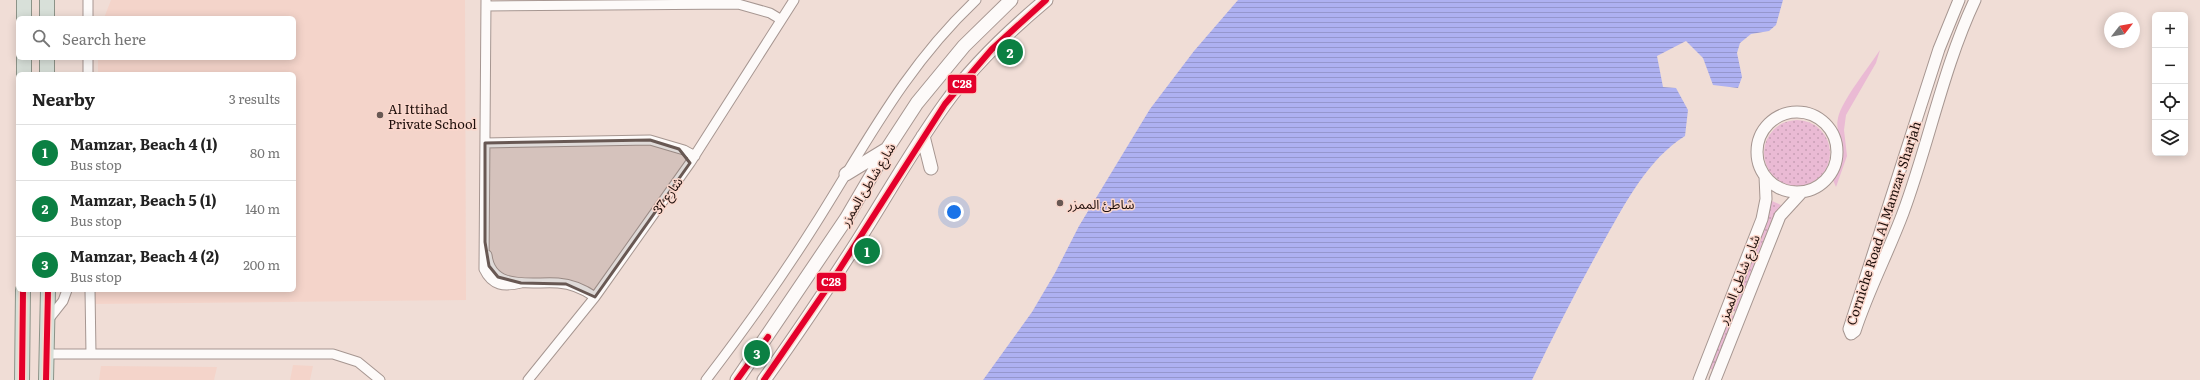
<!DOCTYPE html>
<meta charset="utf-8">
<style>
:root{--surface:#fff;--page:#f6f6f6;--text:#222;--muted:#767676;--line:#e0e0e0;--accent:#0b8043}
body{margin:0;font-family:Literata,"Noto Sans Arabic",serif;background:var(--page);color:var(--text)}
.controls{position:absolute;right:12px;top:12px;display:grid;overflow:hidden;border-radius:6px;box-shadow:0 2px 10px #0003}
.controls button{width:36px;height:36px;display:grid;place-items:center;padding:0;border:0;border-bottom:1px solid var(--line);background:var(--surface);color:var(--text);font:20px sans-serif}
.compass{position:absolute;left:2104px;top:12px;width:36px;height:36px;border-radius:50%;background:var(--surface);box-shadow:0 2px 10px #0003;rotate:59deg}
.you{position:absolute;left:954px;top:212px;width:14px;height:14px;margin:-10px;border:3px solid #fff;border-radius:50%;background:#1a73e8;box-shadow:0 0 0 6px #1a73e833}
.badge{display:grid;place-items:center;width:26px;height:26px;border-radius:50%;background:var(--accent);color:#fff;font-size:13px;font-weight:700}
.pin{position:absolute;translate:-50% -50%;border:2px solid #fff;box-shadow:0 1px 4px #0006}
.list{margin:0;padding:0;list-style:none}
h2{display:flex;justify-content:space-between;align-items:center;height:52px;margin:0;padding:0 16px;font-size:17px}
h2 small{font-size:13px;font-weight:400;color:var(--muted)}
.list li{display:grid;grid-template-columns:26px 1fr auto;gap:12px;align-items:center;box-sizing:border-box;height:56px;padding:0 16px;border-top:1px solid var(--line)}
.list b{display:block;font-size:15px;white-space:nowrap}
.list p{margin:0;font-size:13px;white-space:nowrap;color:var(--muted)}
.list em{font-size:13px;font-style:normal;color:var(--muted)}
.icon{flex:none;width:22px;height:22px;fill:none;stroke:currentColor;stroke-width:2;stroke-linecap:round;stroke-linejoin:round}
.map{position:relative;flex:none;width:2200px;height:380px;overflow:hidden}
.search{position:absolute;background:var(--surface);box-shadow:0 2px 10px #0003;left:16px;top:16px;width:280px;height:44px;display:flex;align-items:center;gap:10px;box-sizing:border-box;padding:0 14px;border-radius:6px;color:var(--muted);font-size:15px}
.panel{position:absolute;background:var(--surface);box-shadow:0 2px 10px #0003;left:16px;top:72px;width:280px;height:220px;border-radius:6px}
.map>svg:first-child{display:block}
.built{fill:#f4d4ca}
.grass{fill:#eabad4}
.garden{fill:url(#garden-dots)}
.water{fill:url(#water-rules)}
.lines{fill:none;stroke-linecap:round;stroke-linejoin:round}
.minor-casing{stroke:#a69691;stroke-width:11}
.tertiary-casing{stroke:#a69691;stroke-width:13}
.secondary-casing{stroke:#a69691;stroke-width:15}
.primary-casing{stroke:#8c9388;stroke-width:16}
.minor{stroke:#fdfaf9;stroke-width:9}
.tertiary{stroke:#fdfaf9;stroke-width:11}
.secondary{stroke:#fdfaf9;stroke-width:13}
.primary{stroke:#d8e0d9;stroke-width:14}
.bus-1-casing{stroke:#fbd7cc;stroke-width:9}
.bus-1{stroke:#e4002b;stroke-width:6}
.marked{fill:#685853;fill-opacity:0.2;stroke:#685853;stroke-width:3;stroke-linejoin:round}
.poi-dot{fill:#685853;stroke:#fbd7cc;stroke-width:1.5}
.labels{text-anchor:middle;dominant-baseline:central;stroke-width:3;stroke-linejoin:round;paint-order:stroke}
.poi-label{font-size:13px;fill:#1f100c;stroke:#fbd7cc;text-anchor:start}
.street-label{font-size:13px;fill:#1f100c;stroke:#fbd7cc}
.line-badge{stroke:#fbd7cc;stroke-width:1.5}
.badge-label{font-size:11px;text-anchor:middle;font-weight:bold;fill:#fff}
</style>
<div class="map">
<svg width="2200" height="380" viewBox="0 0 2200 380">
<defs>
<pattern id="garden-dots" width="8" height="8" patternUnits="userSpaceOnUse"><rect width="8" height="8" fill="#eabad4"/><path d="M2 2h.1M6 6h.1" fill="none" stroke="#c89fb5" stroke-width="1.8" stroke-linecap="round"/></pattern>
<pattern id="water-rules" width="6" height="5" patternUnits="userSpaceOnUse"><rect width="6" height="5" fill="#aeb1f1"/><path d="M0 2.5h6" fill="none" stroke="#9597cd"/></pattern>
</defs>
<rect width="100%" height="100%" fill="#f0ddd6"/>
<path class="built" d="M111 0H465L466 300 95 304V290H294V74H98V58H294V18H104Z
M293 365 313 366 310 380H290Z
M101 366 217 367 214 380H99Z"/>
<path class="grass" d="M1880 50 1876 63 1846 115 1844 130 1847 156 1836 187 1833 180C1838 171 1843 161 1843 151 1842 140 1835 129 1838 118 1842 100 1869 67 1880 50Z"/>
<path class="garden" d="M1764 153a33 33 0 1 1 66 0a33 33 0 1 1-66 0Z
M1772 201 1781 205 1773 217 1757 256 1753 254Z
M1751 257 1756 259 1735 312 1731 310Z
M1728 314 1734 316 1713 370 1708 368Z"/>
<path class="water" d="M1238 0H1783L1776 25 1769 31 1751 34 1740 43 1737 53 1742 77 1738 88 1713 85 1703 58 1686 41 1657 56 1663 87 1676 88 1688 110 1685 136C1648 159 1626 202 1605 239 1579 285 1555 332 1532 380H983L1032 312 1055 273 1079 226 1150 109 1194 51Z"/>
<g class="lines">
<defs>
<path id="minor" d="M486 0 484 269C492 286 504 287 521 283
M486 6 738 4 770 13 780 19
M88 18V0
M88 74V58
M485 143 650 140 684 150 695 156
M487 255C491 292 533 281 558 283 571 284 585 290 595 297
M90 290 91 354
M48 320 63 301 67 290
M47 354H333L358 362 380 380
M528 380 595 297 690 163 794 0
M706 380C745 329 782 277 816 223 867 142 905 67 976 0"/>
<path id="tertiary" d="M1959 0 1939 49 1849 329 1851 334 1855 331C1868 291 1888 253 1903 213 1929 143 1943 68 1975 0
M1757 152a40 40 0 1 1 80 0a40 40 0 1 1-80 0Z
M1699 380 1762 219 1766 199 1765 176
M1715 380 1780 216 1802 192"/>
<path id="secondary" d="M923 136 931 168
M846 174 887 149
M737 380 846 219 887 149 917 103 964 46 1011 0
M764 380C795 337 825 292 854 247 884 200 912 150 945 104 973 65 1009 31 1046 0"/>
<path id="primary" d="M24 18V0
M47 18V0
M24 58V74
M47 58V74
M22 380 23 290
M46 380 48 290"/>
</defs>
<use href="#minor" class="minor-casing"/>
<use href="#tertiary" class="tertiary-casing"/>
<use href="#secondary" class="secondary-casing"/>
<use href="#primary" class="primary-casing"/>
<use href="#minor" class="minor"/>
<use href="#tertiary" class="tertiary"/>
<use href="#secondary" class="secondary"/>
<use href="#primary" class="primary"/>
<defs>
<path id="bus-1" d="M22 380 23 290
M46 380 48 290
M737 380 768 337
M764 380 832 281 945 104 992 49 1046 0"/>
</defs>
<use href="#bus-1" class="bus-1-casing"/>
<use href="#bus-1" class="bus-1"/>
</g>
<path class="marked" d="M650 140 679 149 690 163 595 297 566 284 521 283 498 277 489 266 485 242V143Z"/>
<g class="poi-dot">
<circle cx="380" cy="115" r="4"/>
<circle cx="1060" cy="203" r="4"/>
</g>
<g class="labels">
<g class="poi-label">
<text x="388" y="108">Al Ittihad<tspan x="388" dy="15">Private School</tspan></text>
<text x="1068" y="203">شاطئ الممزر</text>
</g>
<g class="street-label">
<text transform="translate(867 184) rotate(-59)">شارع شاطئ الممزر</text>
<text transform="translate(667 195) rotate(-55)">شارع 37</text>
<text transform="translate(1883 223) rotate(-72)">Corniche Road Al Mamzar Sharjah</text>
<text transform="translate(1738 279) rotate(-69)">شارع شاطئ الممزر</text>
</g>
</g>
<g class="line-badge">
<rect x="947" y="74" width="30" height="20" rx="4" fill="#e4002b"/>
<rect x="816" y="272" width="31" height="20" rx="4" fill="#e4002b"/>
</g>
<g class="badge-label">
<text x="962" y="88">C28</text>
<text x="831" y="286">C28</text>
</g>
</svg>
<div class="controls">
<button>+</button>
<button>−</button>
<button><svg class="icon" aria-label="locate" viewBox="0 0 24 24"><circle cx="12" cy="12" r="6"/><path d="M12 2v4M12 18v4M2 12h4M18 12h4"/></svg></button>
<button><svg class="icon" aria-label="layers" viewBox="0 0 24 24"><path d="M12 4l9 5-9 5-9-5zM3 14l9 5 9-5"/></svg></button>
</div>
<svg class="compass" viewBox="-18 -18 36 36"><path d="M0-13l5 13h-10z" fill="#e53935"/><path d="M0 13l5-13h-10z" fill="#767676"/></svg>
<div class="you"></div>
<div class="pin badge" style="left:867px;top:251px">1</div>
<div class="pin badge" style="left:1010px;top:52px">2</div>
<div class="pin badge" style="left:757px;top:353px">3</div>
<div class="search"><svg class="icon" aria-label="search" viewBox="0 0 24 24"><circle cx="10" cy="10" r="6"/><path d="M15 15l6 6"/></svg>Search here</div>
<section class="panel">
<h2>Nearby<small>3 results</small></h2>
<ul class="list">
<li><span class="badge">1</span><div><b>Mamzar, Beach 4 (1)</b><p>Bus stop</p></div><em>80 m</em></li>
<li><span class="badge">2</span><div><b>Mamzar, Beach 5 (1)</b><p>Bus stop</p></div><em>140 m</em></li>
<li><span class="badge">3</span><div><b>Mamzar, Beach 4 (2)</b><p>Bus stop</p></div><em>200 m</em></li>
</ul>
</section>
</div>
